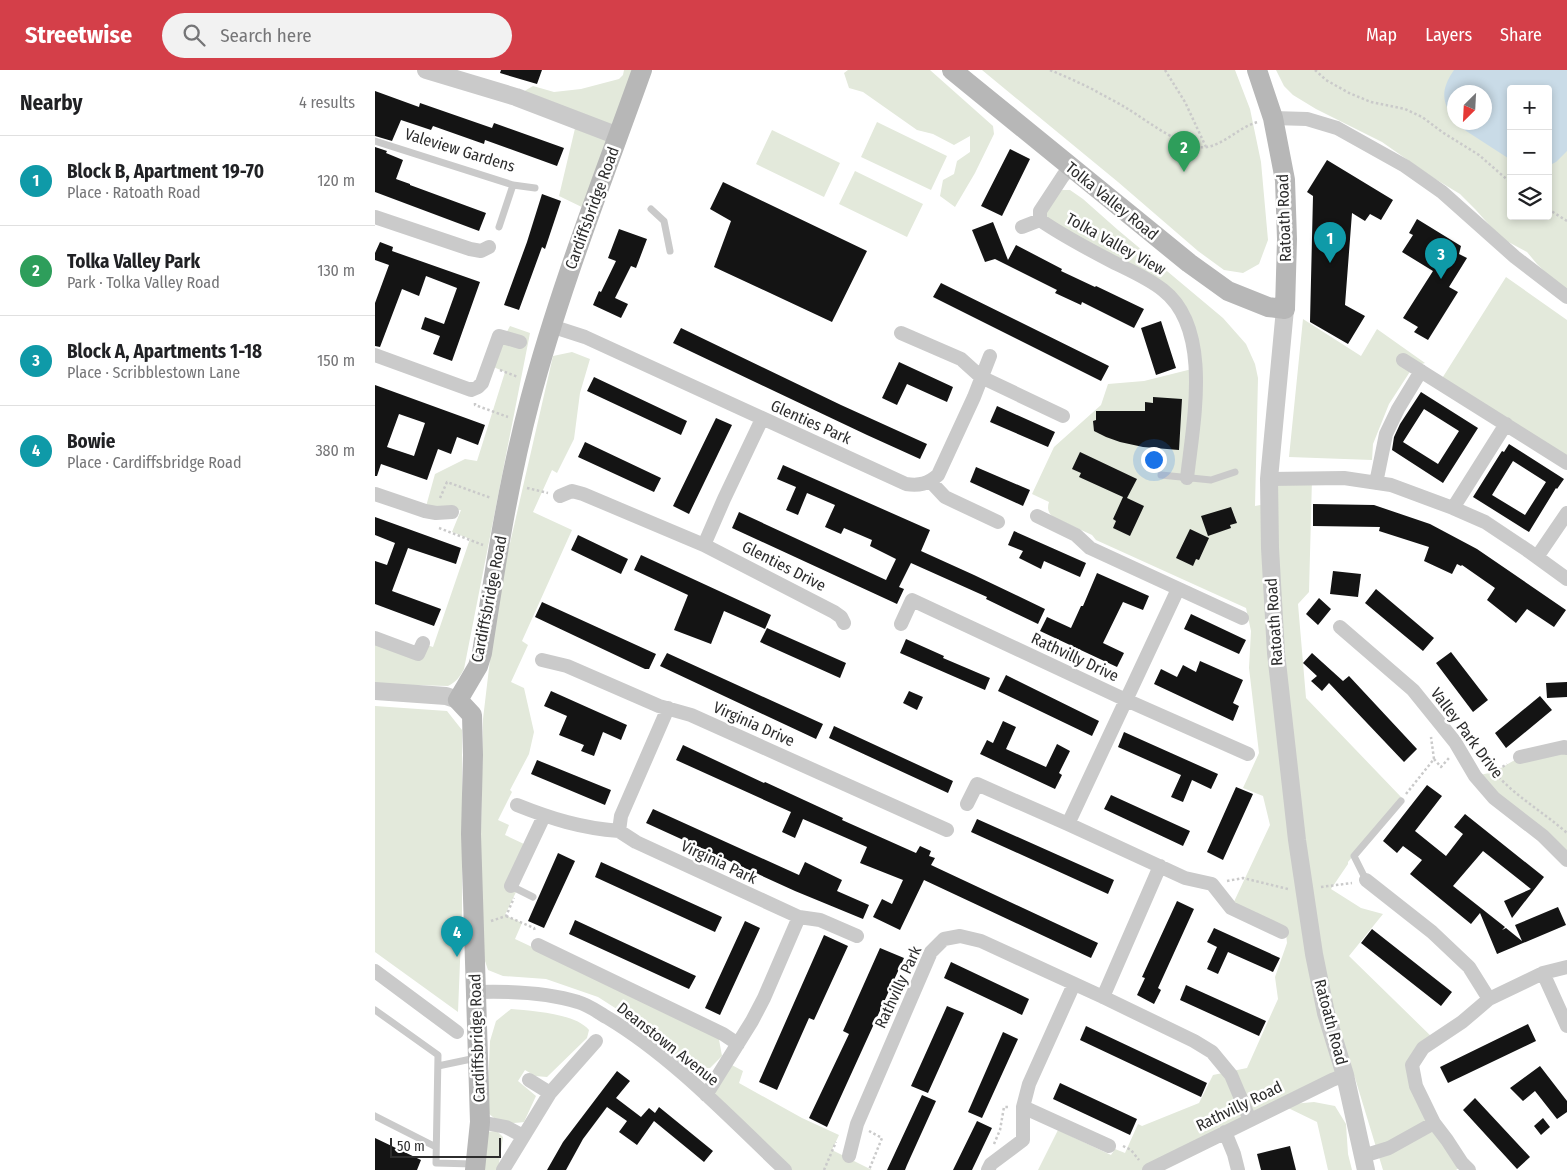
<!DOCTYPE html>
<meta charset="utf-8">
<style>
:root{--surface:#fff;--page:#f2f2f2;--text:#202124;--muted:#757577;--line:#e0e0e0;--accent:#d43f49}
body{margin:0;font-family:"Fira Sans Condensed",sans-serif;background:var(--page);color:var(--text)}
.controls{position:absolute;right:15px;top:15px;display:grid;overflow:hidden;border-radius:5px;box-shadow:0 2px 8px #0003}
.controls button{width:45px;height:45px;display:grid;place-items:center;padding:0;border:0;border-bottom:1px solid var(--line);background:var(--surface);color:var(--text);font:25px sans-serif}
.compass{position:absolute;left:1072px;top:15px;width:45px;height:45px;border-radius:50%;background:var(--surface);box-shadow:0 2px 8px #0003;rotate:204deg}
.scale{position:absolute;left:15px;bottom:12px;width:111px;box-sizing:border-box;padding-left:5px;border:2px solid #2d2d2d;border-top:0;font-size:14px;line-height:18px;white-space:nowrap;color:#2d2d2d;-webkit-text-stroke:4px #fff;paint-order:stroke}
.you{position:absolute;left:778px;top:389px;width:18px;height:18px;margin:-12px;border:4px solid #fff;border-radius:50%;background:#1a73e8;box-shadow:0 0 0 8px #1a73e833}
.badge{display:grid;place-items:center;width:32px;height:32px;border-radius:50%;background:var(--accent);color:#fff;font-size:16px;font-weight:700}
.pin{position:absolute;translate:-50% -41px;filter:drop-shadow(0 1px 2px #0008)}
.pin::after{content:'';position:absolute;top:26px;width:18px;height:15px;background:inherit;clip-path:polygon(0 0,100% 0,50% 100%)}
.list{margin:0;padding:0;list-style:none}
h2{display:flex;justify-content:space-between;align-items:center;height:65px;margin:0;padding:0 20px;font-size:21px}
h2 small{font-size:16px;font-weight:400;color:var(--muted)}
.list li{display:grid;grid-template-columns:32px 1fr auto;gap:15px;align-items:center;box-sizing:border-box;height:90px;padding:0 20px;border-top:1px solid var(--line)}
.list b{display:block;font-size:19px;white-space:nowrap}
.list p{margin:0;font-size:16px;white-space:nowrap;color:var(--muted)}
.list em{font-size:16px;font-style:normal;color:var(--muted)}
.icon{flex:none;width:28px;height:28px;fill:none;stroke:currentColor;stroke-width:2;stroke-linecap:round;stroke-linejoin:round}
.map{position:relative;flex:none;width:1192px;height:1100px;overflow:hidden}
header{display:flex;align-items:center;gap:30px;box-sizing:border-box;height:70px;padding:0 25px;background:var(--accent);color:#fff}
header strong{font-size:24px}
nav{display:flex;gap:28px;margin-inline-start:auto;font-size:18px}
.search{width:350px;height:45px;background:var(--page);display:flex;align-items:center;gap:12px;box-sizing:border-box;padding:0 18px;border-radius:28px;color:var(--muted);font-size:19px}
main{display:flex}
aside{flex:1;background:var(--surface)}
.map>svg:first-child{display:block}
.green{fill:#e3e9db;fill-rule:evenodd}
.water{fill:#c9dbe7}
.building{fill:#141414;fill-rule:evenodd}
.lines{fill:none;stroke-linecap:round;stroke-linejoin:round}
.path{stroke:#cacaca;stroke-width:2.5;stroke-dasharray:2.5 2.5;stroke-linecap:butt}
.service{stroke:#cacaca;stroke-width:7}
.minor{stroke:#cacaca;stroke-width:14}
.tertiary{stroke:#cacaca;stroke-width:18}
.secondary{stroke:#b7b7b7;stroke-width:20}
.labels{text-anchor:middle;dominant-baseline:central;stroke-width:5;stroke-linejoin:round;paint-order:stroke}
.street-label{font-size:16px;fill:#2d2d2d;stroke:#fff}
</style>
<header>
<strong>Streetwise</strong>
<div class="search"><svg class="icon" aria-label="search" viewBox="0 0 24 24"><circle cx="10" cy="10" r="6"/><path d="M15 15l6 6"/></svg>Search here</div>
<nav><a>Map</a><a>Layers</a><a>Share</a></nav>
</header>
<main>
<aside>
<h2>Nearby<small>4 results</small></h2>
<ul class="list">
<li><span class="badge" style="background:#0f9aa8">1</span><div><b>Block B, Apartment 19-70</b><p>Place · Ratoath Road</p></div><em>120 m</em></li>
<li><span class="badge" style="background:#2e9e5b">2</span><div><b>Tolka Valley Park</b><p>Park · Tolka Valley Road</p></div><em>130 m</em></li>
<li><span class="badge" style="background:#0f9aa8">3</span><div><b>Block A, Apartments 1-18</b><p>Place · Scribblestown Lane</p></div><em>150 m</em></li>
<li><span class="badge" style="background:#0f9aa8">4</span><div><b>Bowie</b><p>Place · Cardiffsbridge Road</p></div><em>380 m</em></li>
</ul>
</aside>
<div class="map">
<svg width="1192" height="1100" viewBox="0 0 1192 1100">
<rect width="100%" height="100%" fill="#fff"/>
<path class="green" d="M249 0H266L242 64 141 26 158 16 179 22 206 19 244 9 248 5Z
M473 0H555L618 56 619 64 600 103 580 137 565 126 568 110 579 104 582 91 595 82V66L579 75 558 64 542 60 488 22 474 18 469 3Z
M607 0H860L875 39 886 92 893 170 884 194 868 203 849 200 823 181 743 112Z
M901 0H1192V221L1182 214 1162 194 1152 182 1126 168 1100 139 1085 124 1057 107 1007 72 941 39 918 25 909 16ZM1136 19H1173V146H1136ZM1080 22H1110V52H1080Z
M202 50 242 66 215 141 184 126Z
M502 52 572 86 556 120 486 87Z
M397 60 465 93 449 127 381 94Z
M480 101 548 134 532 167 464 134Z
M687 120H695L708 129 743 160 848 248 871 274 880 294 883 308 880 436 896 433 923 768 965 1006 774 1100H663L683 1060 736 1085 740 1079 750 1083 763 1054 767 1056 824 1033 838 1005 872 998 903 929 900 907 912 873 911 863 856 838 895 755 888 726 868 718 884 683 874 598 876 561 871 538 721 470 717 465 678 447C673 443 672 438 674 432L657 424 679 377 726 335 733 314 769 311 821 298 805 238 680 155 672 147 671 138 681 125Z
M1131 207 1192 250V392L1066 310Z
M928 249 986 286 1002 259 1050 293 1038 297 1014 334 998 374 997 390 914 387Z
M135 256 155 263 89 599C85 607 81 612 73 616L0 614V565L46 581 49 574 58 577 95 469 77 462 86 440 61 442 50 440 60 404 90 389 102 391 130 302 114 295Z
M197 282 215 289 205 323 199 369 182 403 177 400 158 442 197 460 147 571 153 575 136 612 149 618 159 662 154 684 135 720 137 722 123 750 134 755 130 765 149 774 141 822 130 845 147 853 140 869 343 964 347 986 335 998 310 999 292 977 259 950 223 927 171 909 128 906 113 900 104 873 108 649 122 530 178 286Z
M896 409H937L934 522 923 534 931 628 1027 728 973 792V794L956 819 986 838 1008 844 974 886 1062 972C1047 985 1041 998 1041 1017L1088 1095 1081 1100H1008L980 1008 952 943 906 582Z
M0 636 72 641 87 660V841L83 942 0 882Z
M1192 678V789L1100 706 1119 702 1145 687Z
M136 939C157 941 200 943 214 960L212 968 172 1007 160 1006 150 1000 143 1011 161 1026 149 1052C131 1054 125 1054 112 1042L115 971 121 951Z
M353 993 368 1001 364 1013 427 1048 464 1065 457 1080 497 1100H410L332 1025Z
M939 1032 960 1036 971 1054 973 1084 977 1100H953L942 1052 907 1035Z
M122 1061 128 1067 123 1100H106L110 1062Z"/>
<path class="water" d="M1079 0H1192V81L1181 92 1173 96V19H1136V90L1085 57 1082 53 1110 52V22H1080L1079 49C1066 31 1066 19 1079 0Z"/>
<path class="building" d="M126 0H167L162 14 125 3Z
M0 21 44 37 45 33 117 58 119 53 189 78 182 96 110 70 109 74 58 56 56 60 26 50 17 71 0 66Z
M0 77 12 81 11 83 28 90 21 109 35 114V115L111 143 104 161 0 122Z
M635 79 655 89 627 146 606 136Z
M952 90 1018 130 1006 150 995 144 990 151 977 143 970 235 990 246 973 274 935 252 938 126 932 122Z
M348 112 492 181 457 252 339 197 356 151 335 139Z
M167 124 186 131 170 179 167 177 144 240 129 235 152 172Z
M1042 149 1086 176 1084 184 1092 188 1074 217 1083 222 1053 270 1039 262 1043 257 1028 248 1058 201 1027 182 1038 165 1034 163Z
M618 152 633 190 641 175 687 199 686 201 720 217 721 216 769 239 759 258 707 232 706 235 680 223 682 220 620 189 610 192 597 160Z
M244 159 272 169 261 198 256 196 240 228 253 234 246 248 218 235 224 221 226 222 241 191 233 188Z
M5 172 18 177 17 181 105 212 77 291 58 284 65 266 46 259 50 247 69 254 82 218 51 206 44 226 27 219 5 277 0 276V233L14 195 0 190V183Z
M566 213 734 296 726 311 558 227Z
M786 251 801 298 781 305 766 258Z
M306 258 466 335 552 374 545 389 492 365 298 273Z
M524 292 578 317 572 332 532 314 522 335 507 328Z
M219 307 312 351 306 365 212 321Z
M0 315 110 355 103 375 82 367 76 384 63 379 52 410 6 394 2 406H0ZM24 344 50 353 39 386 12 377Z
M1046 322 1103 358 1068 413 1017 380 1019 367 1025 354ZM1049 339 1084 361 1063 394 1028 372Z
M778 327 807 329 804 380 768 377 745 372 731 367 719 361 718 351 721 350V341H770V332L778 333Z
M622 336 680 362 673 377 615 352Z
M341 348 357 355 314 444 298 436Z
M210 372 286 408 279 422 203 387Z
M1134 374 1189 409 1182 419 1181 418 1154 462 1098 427 1127 381 1129 382ZM1138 391 1171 412 1150 445 1117 425Z
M705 382 762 409 752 428 769 436 755 466 738 458 741 451 738 449 748 427 704 407 706 403 697 399Z
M408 395 555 460 546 481 599 505 670 539 663 554 611 529 612 527 536 493 524 517 529 519 522 534 357 458 364 442 511 510 521 489 495 476 497 470 469 458 466 464 450 457 460 435 432 423 423 445 411 440 421 417 402 409Z
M601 397 655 420 648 436 595 412Z
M938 434 999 435 1055 454 1102 479 1191 540 1179 557 1152 539 1141 553 1112 530 1120 518 1087 495 1086 496 1082 494 1077 504 1049 491 1054 477 1004 461 1005 457 938 456Z
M856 437 862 453 855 455 856 458 833 466 826 446Z
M0 447 86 478 81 494 33 478 17 521 66 539 59 556 0 534V491L12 495 20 473 0 465Z
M815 459 834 468 824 490 821 489 818 496 801 488Z
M639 461 711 493 705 507 669 491 666 499 644 488 648 481 633 475Z
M203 465 253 489 246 504 196 480Z
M266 485 396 545 390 559 349 541 336 574 299 560 313 525 259 500Z
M958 501 986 504 983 527 955 524Z
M722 503 774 526 768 540 748 532 728 573 749 583 742 597 665 561 672 547 696 558 706 536H708Z
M1001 519 1059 568 1048 581 990 533Z
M944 528 956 539 943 555 931 544Z
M167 532 281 584 274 599H270L160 547Z
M816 544 871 570 864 584 809 559Z
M392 558 471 593 465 608 385 572Z
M531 569 569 586 568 588 615 608 610 620 525 583Z
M1076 582 1113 630 1098 642 1061 593Z
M292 583 448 654 441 669 285 596Z
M937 583 968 611 974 606 1042 679 1029 692 954 613 947 621 936 611 942 606 928 593Z
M825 591 868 610 858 633 864 636 858 651 779 614 786 599 802 607 808 595 821 602Z
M631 605 724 651 717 666 623 621Z
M1192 612V627L1172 628 1171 613Z
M176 621 252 655 246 670 228 662 219 686 206 681 209 675 184 665 192 646 169 636Z
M534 621 548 627 542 640 528 633Z
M1165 626 1177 640 1131 678 1120 663Z
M628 651 641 657 631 679 671 697 682 674 695 681 684 703 687 705 680 719 605 684 612 670 618 673Z
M459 656 578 711 573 723 454 668Z
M749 662 843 704 836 719 817 710 808 732 796 727 806 705 743 677Z
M308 675 389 713 390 712 468 748 467 750 541 783 545 776 556 781 554 786 560 788 556 795 723 873 716 888 549 810 525 860 498 847 507 829 517 834 528 810 485 793 492 777 428 749 420 768 407 762 416 742 301 690Z
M162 690 236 720 230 735 156 704Z
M1052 715 1067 726 1040 761 1071 786 1088 764 1079 757 1090 744 1169 807 1137 848 1129 831 1156 819 1108 781 1078 816 1130 857 1127 860 1131 858 1147 871 1140 855 1183 837 1191 855 1122 884 1105 843 1096 854 1035 804 1047 790 1028 776 1022 783 1008 771Z
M861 717 878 724 848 790 832 782Z
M736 725 815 761 808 776 729 739Z
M278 739 424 805 430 792 467 810 462 821 494 835 488 849 420 821 271 753Z
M602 749 739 810 733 824 596 762Z
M183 783 200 791 169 858 153 851Z
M226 792 347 847 340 862 220 807Z
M802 831 819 839 783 918 786 920 779 934 762 925 770 908 767 907Z
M200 850 321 906 314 919 194 864Z
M370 851 385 858 345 945 330 938Z
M839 858 905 888 898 902 853 882 843 904 832 899 842 877 832 872Z
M997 859 1077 922 1066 936 986 873Z
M449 865 473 876 439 950 434 948 402 1020 384 1012Z
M505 878 529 888 452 1057 434 1048 474 964 468 961Z
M576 892 654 929 647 945 569 908Z
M811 915 891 951 884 966 805 930Z
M572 936 589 943 553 1023 536 1016Z
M1153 954 1161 971 1073 1013 1065 997Z
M711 956 832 1013 826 1027 705 970Z
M628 962 643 969 607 1048 593 1042Z
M1165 996 1192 1031V1042L1182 1049 1160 1021 1148 1031 1135 1018Z
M242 1001 255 1011 241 1028 266 1047 274 1038 280 1043 284 1037 338 1081 329 1092 279 1051 262 1075 244 1062 252 1051 232 1037 208 1069 191 1100H172L188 1072Z
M685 1013 762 1049 755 1065 678 1029Z
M547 1025 561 1031 532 1095 530 1100H512Z
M1100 1028 1155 1087 1142 1099 1088 1040Z
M1168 1048 1175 1057 1166 1065 1159 1056Z
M602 1051 617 1058 597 1100H578Z
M0 1068 46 1090 42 1100H0Z
M915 1076 921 1100H886L882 1084Z"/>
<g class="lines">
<path class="path" d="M675 0C689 6 703 12 717 19 729 26 742 32 753 39 771 50 811 81 832 77 850 74 864 57 883 52
M790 0 810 32 831 77
M940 0 951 10 974 23 996 32 1030 39 1047 47 1067 62 1104 85 1136 113
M1173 139 1192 151
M125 300 143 307
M100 333V335L133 347
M152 418 173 423
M65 428 72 412 116 428
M64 458 108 475
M1059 689 1066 697 1074 688
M1116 702H1119C1141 727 1167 741 1192 763
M1119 702 1132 694
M1031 724 1059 689 1056 667
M852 811 868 808 913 819
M946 817 977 813
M131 846 159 858 160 861
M116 851 131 846 139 828
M494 1061 507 1068 494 1100
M619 1074 625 1060 629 1037H635
M748 1076 756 1080 764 1090
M449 1100 461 1072"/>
<path class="service" d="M0 71 138 115 160 118
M276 139 289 151 295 181
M124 157 138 115
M786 405 836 410 860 402
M991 810 979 786 1026 731
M136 816 158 827
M0 940 63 985 61 1093 98 1094
M63 996 101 988
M0 1046 61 1077"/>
<path class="minor" d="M898 48 932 49 962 58 1030 96 1067 122 1140 187 1192 227
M696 97 688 106 665 141V150C688 166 713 179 738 192 754 200 773 208 788 220 838 259 818 353 812 408
M0 147 95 179 106 181 114 177
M647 157 665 150
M176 256 210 267 531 414C544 416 553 414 563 405L599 327 615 286
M526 263 586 289 606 307 688 346
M0 285 96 320 103 317 107 313 124 266 145 272
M1028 290 1192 393
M894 409 969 408 1016 415 1078 438 1110 452 1152 480 1192 509
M555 411 570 427 623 452
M1001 413 1011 364 1023 339 1046 301
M0 424 50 441 61 443 77 442
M185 426 197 421 208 424 329 475 459 542 466 547 469 553
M1078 438 1131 354
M662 446 701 465 715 478 867 548
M329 475 349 429 387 349
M1162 487 1192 443
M526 554 537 530 751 630 873 684
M965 557 1038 620 1080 672 1100 706 1119 728 1168 766 1192 790
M0 568 43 584 48 573
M167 590 192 596 284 636 316 645 572 760
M293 638 246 746 244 761 261 772 424 847 445 850 482 866
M1145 687 1189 677 1192 678
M592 734 602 714 693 754 810 808 837 814 856 838 907 862
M142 735C177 749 206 758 244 761
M693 754 803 519
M991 810 1057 862 1094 897 1114 929
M136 816 169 746
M163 875 348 964 363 974
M0 901 82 962
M1168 903 1192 956
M101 922C134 921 171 922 203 932 214 935 224 943 233 948 298 987 355 1048 410 1100
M728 927 785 796
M154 1010 175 1023
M331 1025 377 951 389 928 424 847
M648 1037 734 1076
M105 1052 131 1057 148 1066
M850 1062 859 1084 863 1100
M474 1086 482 1054 556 882 569 869 585 866 606 871 728 927 819 971 837 982 856 1005 875 1050
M988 1086 1014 1078 1059 1053
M128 1100 175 1023 221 971
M613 1100 616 1094 648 1070V1037L654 1014 699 914
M774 1100 957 1010 970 1005
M1094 1100 1087 1093 1072 1070 1059 1053 1041 1016 1037 995 1048 978 1087 952 1114 929 1168 903 1192 897"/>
<path class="tertiary" d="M51 0 141 27 243 66
M910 239 894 409 895 478 901 583 922 770 939 884 951 943 970 1005 991 1100
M0 621 71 626 83 630"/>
<path class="secondary" d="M577 0 814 193 853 221 893 237 910 239 912 169 910 110 898 48 882 0
M100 1100 105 1052 96 764 98 685 97 645 83 630 103 596 107 583C120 498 133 413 155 330 185 217 228 109 267 0"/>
</g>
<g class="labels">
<g class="street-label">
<text transform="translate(85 80) rotate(17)">Valeview Gardens</text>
<text transform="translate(737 131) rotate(39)">Tolka Valley Road</text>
<text transform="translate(217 138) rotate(-70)">Cardiffsbridge Road</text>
<text transform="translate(909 148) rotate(-92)">Ratoath Road</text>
<text transform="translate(741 174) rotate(29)">Tolka Valley View</text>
<text transform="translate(436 352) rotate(24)">Glenties Park</text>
<text transform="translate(409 496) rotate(27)">Glenties Drive</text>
<text transform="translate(114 529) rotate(-79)">Cardiffsbridge Road</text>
<text transform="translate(899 552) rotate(-94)">Ratoath Road</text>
<text transform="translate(700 587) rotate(25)">Rathvilly Drive</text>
<text transform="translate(379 654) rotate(24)">Virginia Drive</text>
<text transform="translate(1092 663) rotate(53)">Valley Park Drive</text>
<text transform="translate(344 792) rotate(25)">Virginia Park</text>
<text transform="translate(523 917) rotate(-65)">Rathvilly Park</text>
<text transform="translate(956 952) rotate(75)">Ratoath Road</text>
<text transform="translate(102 968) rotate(-92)">Cardiffsbridge Road</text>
<text transform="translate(293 974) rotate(38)">Deanstown Avenue</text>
<text transform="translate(864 1036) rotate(-26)">Rathvilly Road</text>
</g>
</g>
</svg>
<div class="controls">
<button>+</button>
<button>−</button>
<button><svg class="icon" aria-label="layers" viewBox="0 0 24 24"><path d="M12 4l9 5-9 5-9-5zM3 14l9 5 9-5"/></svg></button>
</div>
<svg class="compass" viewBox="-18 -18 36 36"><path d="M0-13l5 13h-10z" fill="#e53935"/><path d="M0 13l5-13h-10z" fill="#757577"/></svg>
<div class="scale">50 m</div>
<div class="you"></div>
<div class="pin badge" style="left:955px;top:193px;background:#0f9aa8">1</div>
<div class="pin badge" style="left:809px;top:102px;background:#2e9e5b">2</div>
<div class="pin badge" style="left:1066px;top:209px;background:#0f9aa8">3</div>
<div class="pin badge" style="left:82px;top:887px;background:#0f9aa8">4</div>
</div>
</main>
